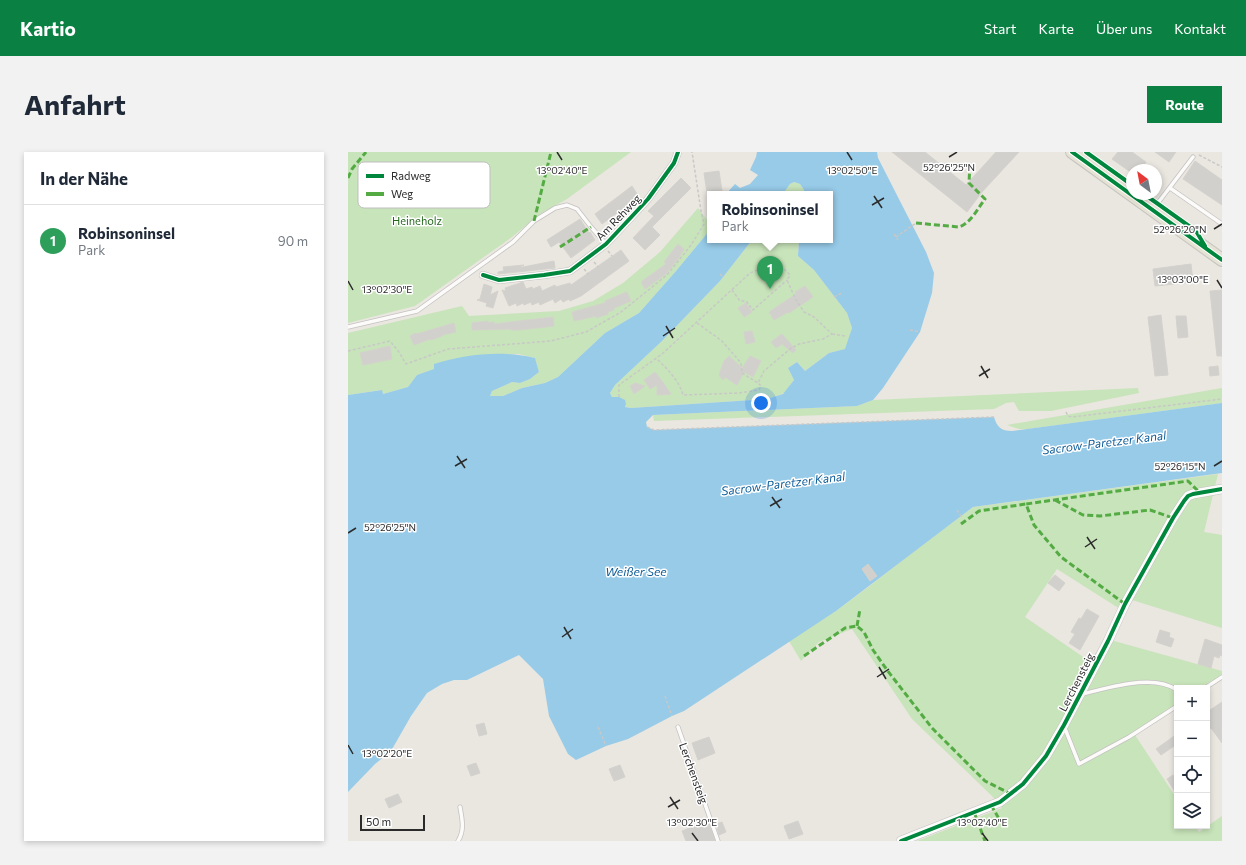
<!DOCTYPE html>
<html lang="de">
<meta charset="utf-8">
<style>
:root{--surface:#fff;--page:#f2f2f3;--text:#1f2937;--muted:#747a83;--line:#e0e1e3;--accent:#0b8043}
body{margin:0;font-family:Commissioner,sans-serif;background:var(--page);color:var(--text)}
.controls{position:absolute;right:12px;bottom:12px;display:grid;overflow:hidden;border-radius:0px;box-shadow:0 2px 6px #0003}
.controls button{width:36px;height:36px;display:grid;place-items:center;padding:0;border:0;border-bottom:1px solid var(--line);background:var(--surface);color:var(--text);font:20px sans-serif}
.compass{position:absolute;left:778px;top:12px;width:36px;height:36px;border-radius:50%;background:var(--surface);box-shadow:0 2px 6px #0003;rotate:328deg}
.scale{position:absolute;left:12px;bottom:10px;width:65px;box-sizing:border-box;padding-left:4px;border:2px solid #2b2b2b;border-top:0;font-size:11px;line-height:14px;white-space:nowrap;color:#2b2b2b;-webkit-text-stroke:3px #fff;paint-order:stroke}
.you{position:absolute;left:413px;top:251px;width:14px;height:14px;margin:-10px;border:3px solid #fff;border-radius:50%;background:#1a73e8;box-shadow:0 0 0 6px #1a73e833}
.badge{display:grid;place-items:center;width:26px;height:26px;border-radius:50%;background:var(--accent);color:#fff;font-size:13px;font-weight:700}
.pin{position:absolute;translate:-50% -33px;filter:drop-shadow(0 1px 2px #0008)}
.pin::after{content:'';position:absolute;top:21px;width:14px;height:12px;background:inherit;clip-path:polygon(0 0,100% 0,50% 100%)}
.popup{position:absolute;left:359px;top:39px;width:126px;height:52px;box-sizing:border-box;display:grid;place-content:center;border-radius:0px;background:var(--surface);filter:drop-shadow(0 1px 3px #0005);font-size:13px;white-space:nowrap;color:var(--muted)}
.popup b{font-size:15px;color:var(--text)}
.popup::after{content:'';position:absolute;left:50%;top:100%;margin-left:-8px;border:8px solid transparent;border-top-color:var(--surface)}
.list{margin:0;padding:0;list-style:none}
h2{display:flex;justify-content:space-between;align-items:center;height:52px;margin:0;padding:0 16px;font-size:17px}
h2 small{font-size:13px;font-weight:400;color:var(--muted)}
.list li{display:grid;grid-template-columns:26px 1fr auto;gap:12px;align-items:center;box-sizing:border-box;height:72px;padding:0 16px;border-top:1px solid var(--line)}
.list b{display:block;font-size:15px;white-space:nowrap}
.list p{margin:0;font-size:13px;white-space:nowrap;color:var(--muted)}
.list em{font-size:13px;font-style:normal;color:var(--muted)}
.icon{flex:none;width:22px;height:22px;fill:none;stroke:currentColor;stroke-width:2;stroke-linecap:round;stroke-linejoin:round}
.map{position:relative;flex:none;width:874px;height:689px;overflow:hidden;border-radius:0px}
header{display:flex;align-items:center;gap:24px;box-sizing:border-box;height:56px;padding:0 20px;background:var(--accent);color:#fff}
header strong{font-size:19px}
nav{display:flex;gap:22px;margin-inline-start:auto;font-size:14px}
.intro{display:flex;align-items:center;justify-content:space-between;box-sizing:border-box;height:96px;padding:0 24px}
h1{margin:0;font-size:28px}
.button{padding:10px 18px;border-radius:0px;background:var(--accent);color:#fff;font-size:14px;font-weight:700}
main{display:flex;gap:24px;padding:0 24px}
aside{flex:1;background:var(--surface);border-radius:0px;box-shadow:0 2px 6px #0003}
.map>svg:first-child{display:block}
.green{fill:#c8e4ba}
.water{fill:#97cbe8}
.building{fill:#d2d0cc;stroke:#d4d2cd}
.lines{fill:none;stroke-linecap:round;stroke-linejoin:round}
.service-casing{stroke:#c3c2c1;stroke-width:5}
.minor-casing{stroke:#c3c2c1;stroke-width:8}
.tertiary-casing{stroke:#c3c2c1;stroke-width:10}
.primary-casing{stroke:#c5c4c1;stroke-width:14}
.path{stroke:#c8c8c7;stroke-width:1.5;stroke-dasharray:3 2;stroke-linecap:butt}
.service{stroke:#fcfbfa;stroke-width:3.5}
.minor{stroke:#fcfbfa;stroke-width:7}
.tertiary{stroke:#fcfbfa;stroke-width:9}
.primary{stroke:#e7e3d4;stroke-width:12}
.quiet{stroke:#54ab44;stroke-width:3;stroke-dasharray:6 3;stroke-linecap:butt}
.cycleway-casing{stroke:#fff;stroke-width:6}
.cycleway{stroke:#00873e;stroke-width:4}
.ticks{fill:none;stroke:#2b2b2b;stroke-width:1.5}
.labels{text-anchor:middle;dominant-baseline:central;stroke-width:3;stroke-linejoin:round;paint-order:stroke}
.street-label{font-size:11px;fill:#2b2b2b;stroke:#fff}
.park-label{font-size:11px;fill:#24671c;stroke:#fff}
.water-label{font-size:12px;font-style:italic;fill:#105d9a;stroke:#fff}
.key{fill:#fff;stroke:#bfbfbf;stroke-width:1}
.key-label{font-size:11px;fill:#2b2b2b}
.ticks-label{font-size:10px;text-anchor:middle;fill:#2b2b2b;stroke:#fff;stroke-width:3;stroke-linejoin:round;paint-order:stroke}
</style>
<header>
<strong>Kartio</strong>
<nav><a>Start</a><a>Karte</a><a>Über uns</a><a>Kontakt</a></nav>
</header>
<div class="intro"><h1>Anfahrt</h1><a class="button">Route</a></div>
<main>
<aside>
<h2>In der Nähe<small></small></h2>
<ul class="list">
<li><span class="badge" style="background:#2e9e5b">1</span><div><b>Robinsoninsel</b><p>Park</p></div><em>90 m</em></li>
</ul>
</aside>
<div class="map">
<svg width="874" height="689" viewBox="0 0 874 689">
<rect width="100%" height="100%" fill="#eae6e0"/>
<path class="green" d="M0 0H283L219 47 192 62 164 85 67 154 0 171Z
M446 30 452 32 456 38V42H435L442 32Z
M350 56 362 72V78L328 119 291 161 257 181 210 225 197 231 174 236 155 244H142L144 239 164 230 172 231 182 227 191 220 187 206 170 202 130 203 69 223 60 235 35 242 33 238 0 243V181L114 154 121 164 211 159 245 149 275 131 312 100Z
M404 88H451L450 104 466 118 499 161 504 176 498 197 481 201 457 219 449 210 440 216 446 228C443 231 442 234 440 237 436 243 426 245 419 247L283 256C271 254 273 247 264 245L262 241 267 233 314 189 372 129Z
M790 236 791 241 703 259H671L666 250 658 251 646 257 306 269 305 263 509 254 525 248Z
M874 236V251L680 277H671L659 273Z
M870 322 856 380 874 383V476L784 448 772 457 709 417 677 465 741 509 759 487 874 519V523L853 536H829V552L785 580 829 647V674H847L851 680 874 664V689H569L654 656 644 644 564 567 504 477 471 490 453 509 441 489 488 459 519 436 560 404 625 355Z"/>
<path class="water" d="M409 0H529L530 6 578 100 586 121 584 141 572 180 535 236 525 248 509 254 305 263 298 270 299 275 306 278 646 265C649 275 653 279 664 279L874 251V321L625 355 488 459 336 559 324 564 280 587 258 594 228 608 220 602 201 564 195 527 171 503 119 528H106L94 532 79 541 63 564 43 599 27 612 0 640V243L34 238 35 242 60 235 69 223 86 217V212C118 202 154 198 187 206L191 220 182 227 172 231 164 230 144 239 142 244H155L174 236 197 231 210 225 257 181 291 161 328 119 362 78V88H404L372 129 314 189 267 233 262 241 264 245H271L277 248 278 252 277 255 283 256 419 247 435 242 446 228 440 216 449 210 457 219 481 201 497 197 504 176 499 161 466 118 450 104 451 88H482V42H456V38L452 32 446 30 442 32 435 42H378L387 32 392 36 402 32 410 23 402 18 408 5Z"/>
<path class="building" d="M544 0H577L618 33 648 0H671L634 40 619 60Z
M770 0H784L798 10 793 18H784V21L764 7Z
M807 0H828L821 10Z
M847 9 874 28V53L835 27Z
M371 19 374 39 359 41 356 21Z
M333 26 343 36 304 75 312 83 297 98 285 86 306 64 300 59Z
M284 34 291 45 254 72 247 62Z
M232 67 241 81 242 80 247 88 223 106 211 90 203 95 199 88Z
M330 92 336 97 330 107 318 122 297 137 293 130 318 112 316 110Z
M273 98 281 109 233 144 222 149 221 147 215 150 213 147 207 151 205 147 192 153 191 150 184 153 183 150 176 153 175 151 169 154 168 151 161 154 154 138 158 139 157 136 175 130 178 137 184 135 185 137 192 134 194 139 207 133 208 135 222 131 223 133Z
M206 109 207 116 150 122V120L156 119 155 115 176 113 170 116Z
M843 112 845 130 807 134 805 117Z
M136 132 144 135 142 143 150 139 145 156 138 154 139 151 129 148 132 147Z
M457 134 465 145 441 161 440 160 426 168 421 160 448 142 447 140Z
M874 138V204H869L862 139Z
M279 140 283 149 266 156V158L260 160V162L248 166V164L226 169 224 160 257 151V149Z
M398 151 404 160 396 165 390 156Z
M813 163 820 223 807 224 800 165Z
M828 164H838L840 185 830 186Z
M205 165 206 174 171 178H163V177L124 178V171L140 169V171L146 170V172Z
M106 171 108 180 94 183V184L83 188 82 187 66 193 62 184 68 181 69 182Z
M404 179 407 190 398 192 396 180Z
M434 182 448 198 445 201 434 192 428 196 423 190Z
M42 194 44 207 15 213 12 201Z
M381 204 394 216 402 204 413 209 405 225 396 220 389 233 377 225 375 228 371 223 376 209Z
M870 214 871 223 862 224 861 215Z
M307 220 314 229 323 242 309 243V233L302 237 296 228Z
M287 231 297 234 286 242 282 234Z
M520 412 529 424 522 429 514 417Z
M707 423 717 431 711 439 700 431Z
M739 457 751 464 732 498 721 491 727 482 723 480 731 466 733 467Z
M812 478 822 481 821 485 826 487 823 495 808 490Z
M857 487 874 493V504L872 503 871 506 866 504 863 516 850 512Z
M874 550V591L863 576 859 579V560Z
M136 571 139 582 131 584 128 573Z
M829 582V592L813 603 808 597Z
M361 585 367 601 350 608 344 591Z
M128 611 132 621 123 624 119 614Z
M272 613 277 625 266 629 261 617Z
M825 623 829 630V643L819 627Z
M50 642 54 650 41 656 37 647Z
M450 669 455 682 441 687 436 674Z
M374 670 378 680 371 683 368 672Z
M354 671 355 675 361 672 367 689H338L334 679Z"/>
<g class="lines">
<defs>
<path id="service" d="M822 36 874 72
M806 56 845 5
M0 175 69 159 165 90 186 69 207 56 219 53 229 57 243 75 258 92
M857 536 874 525
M734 542C761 536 805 521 829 538
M716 574 731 612 781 585 829 554
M330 575 370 689
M110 689C117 678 114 667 112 655"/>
<path id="minor" d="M135 123 151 128 196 123 222 119 258 92 288 60 300 47 326 11 330 0"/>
<path id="tertiary" d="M553 689 652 650 675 632 698 604 716 573 760 489 777 452 825 366 836 349 840 344 845 342 874 337"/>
<path id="primary" d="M724 0 874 108"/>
</defs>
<use href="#service" class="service-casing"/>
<use href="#minor" class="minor-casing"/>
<use href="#tertiary" class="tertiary-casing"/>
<use href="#primary" class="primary-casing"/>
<path class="path" d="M851 3 874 15
M264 66 267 70
M546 82 550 88
M548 85 568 71
M260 99 264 104
M246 110 250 115
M236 117 240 122
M372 122 375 125
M384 138 392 149H398L405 158 439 128
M486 145 494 141
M349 171 374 189 393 211 394 221 410 231
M562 178 572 180
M484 182 497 184
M0 199 42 189 51 200 58 212 100 197 203 189 238 180 273 160 319 123 343 93 356 72 353 59 344 0
M271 245V233L314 202 402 121 424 112 425 106 442 123 439 128 447 146 456 160 466 165 484 182 475 187 451 192 442 197 416 219 410 231 413 234 411 238 391 241 335 243C331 228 319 217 308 206
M718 260 720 264 724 265 874 247
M299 275 306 278 646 265
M609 358 614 366
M317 544 324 564
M250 575 258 594"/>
<use href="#service" class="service"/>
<use href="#minor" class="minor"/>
<use href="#tertiary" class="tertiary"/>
<use href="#primary" class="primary"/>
<path class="quiet" d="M0 26 4 17 18 0
M186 69 203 0
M568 71 611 75C623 71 630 56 637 47L621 31 622 11
M212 95 243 75
M707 348 735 363 752 364 802 358 825 366
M613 372 631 359 678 352
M777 452 713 405 686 373 678 352 840 329 851 340
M509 474 512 457
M456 504 497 476 509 474 516 480 525 498 539 518 584 576 637 629 663 642
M643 653 650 665 643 670
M626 660 637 689"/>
<defs>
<path id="cycleway" d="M724 0 874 108
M738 0 784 33
M796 42 848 79 857 94
M135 123 151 128 196 123 222 119 258 92 288 60 300 47 326 11 330 0
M553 689 652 650 675 632 698 604 716 573 760 489 777 452 825 366 836 349 840 344 845 342 874 337"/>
</defs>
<use href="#cycleway" class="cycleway-casing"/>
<use href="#cycleway" class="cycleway"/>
</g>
<path class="ticks" d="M209 0 214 8M499 0 504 8M601 5 609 0M526 44 534 56M524 53 536 46M866 77 874 72M869 128 874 136M0 129 5 138M318 174 325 186M315 184 327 176M633 214 640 226M631 224 642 217M109 304 117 316M107 314 119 307M866 314 874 309M424 345 432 356M422 354 434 347M0 381 8 376M739 385 747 397M737 395 749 387M216 475 223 487M214 485 225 477M531 515 538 527M529 525 541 517M0 593 5 602M322 645 330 657M320 655 332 648M344 681 350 689M634 681 640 689"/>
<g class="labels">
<g class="street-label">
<text transform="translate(270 65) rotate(-46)">Am Rehweg</text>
<text transform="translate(728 530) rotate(-63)">Lerchensteig</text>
<text transform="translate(346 621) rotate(70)">Lerchensteig</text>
</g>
<g class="park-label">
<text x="69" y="68">Heineholz</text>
</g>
<g class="water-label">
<text transform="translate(756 290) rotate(-7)">Sacrow-Paretzer Kanal</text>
<text transform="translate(435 331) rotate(-7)">Sacrow-Paretzer Kanal</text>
<text x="288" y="419">Weißer See</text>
</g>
</g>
<rect x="10" y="10" width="132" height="46" rx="6" class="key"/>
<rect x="18" y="22" width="18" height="4" fill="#00873e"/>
<rect x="18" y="40" width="18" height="4" fill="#54ab44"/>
<g class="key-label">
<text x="43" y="28">Radweg</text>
<text x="43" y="46">Weg</text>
</g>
<g class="ticks-label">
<text x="601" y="19">52°26'25"N</text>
<text x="214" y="22">13°02'40"E</text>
<text x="504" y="22">13°02'50"E</text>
<text x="832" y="81">52°26'20"N</text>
<text x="835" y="131">13°03'00"E</text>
<text x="39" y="141">13°02'30"E</text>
<text x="832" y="318">52°26'15"N</text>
<text x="42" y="379">52°26'25"N</text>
<text x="39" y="605">13°02'20"E</text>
<text x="344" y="674">13°02'30"E</text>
<text x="634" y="674">13°02'40"E</text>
</g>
</svg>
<div class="controls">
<button>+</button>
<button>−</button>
<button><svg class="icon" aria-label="locate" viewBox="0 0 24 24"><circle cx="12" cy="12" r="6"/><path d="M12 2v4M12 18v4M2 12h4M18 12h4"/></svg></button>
<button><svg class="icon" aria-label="layers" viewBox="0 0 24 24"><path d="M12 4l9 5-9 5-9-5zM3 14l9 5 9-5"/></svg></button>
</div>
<svg class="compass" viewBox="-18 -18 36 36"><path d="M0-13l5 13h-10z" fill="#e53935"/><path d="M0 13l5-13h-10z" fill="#747a83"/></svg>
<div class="scale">50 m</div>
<div class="you"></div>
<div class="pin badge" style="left:422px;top:137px;background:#2e9e5b">1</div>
<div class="popup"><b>Robinsoninsel</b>Park</div>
</div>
</main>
